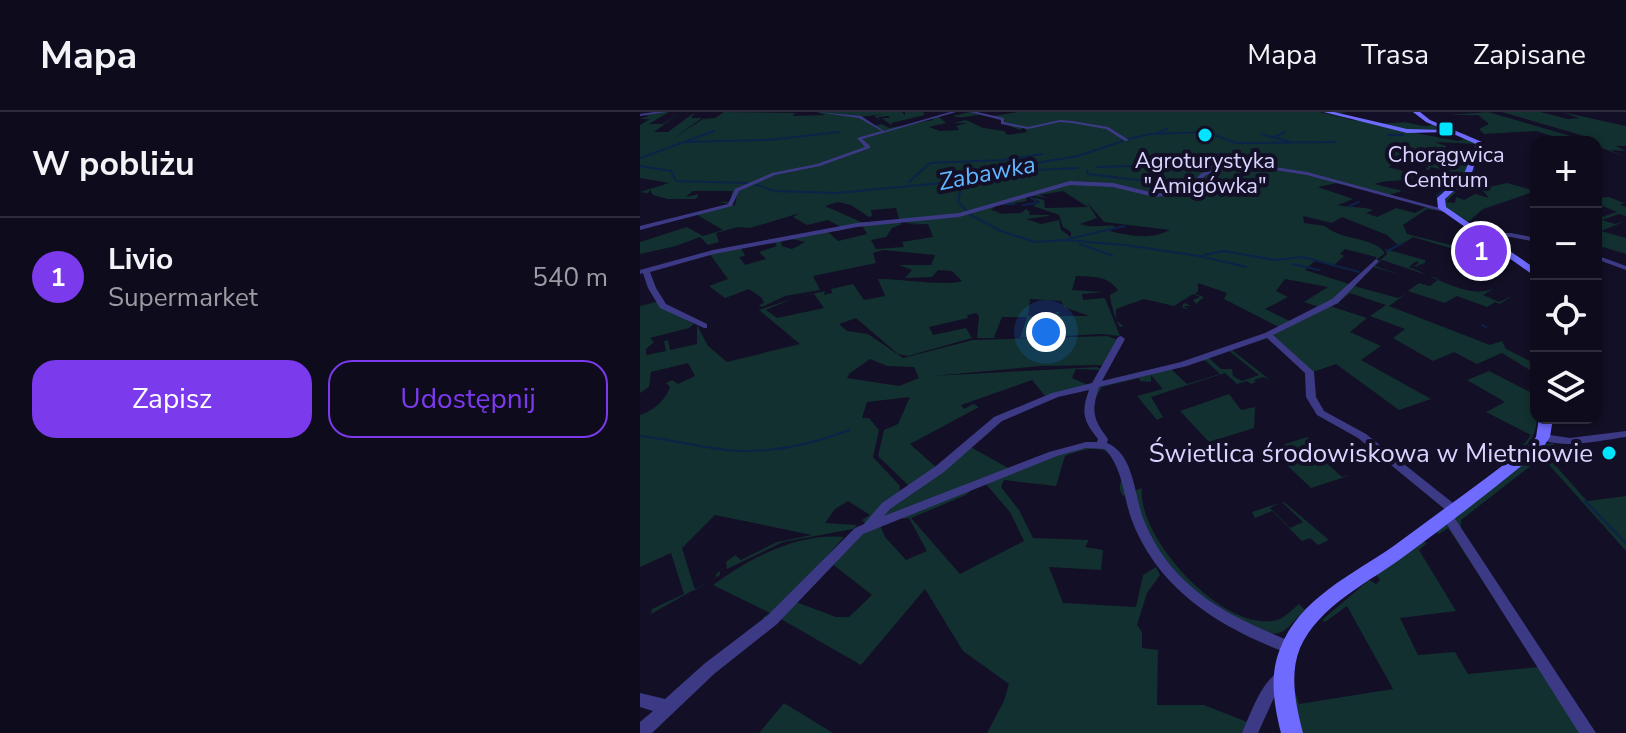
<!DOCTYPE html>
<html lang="pl">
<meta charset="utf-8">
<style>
:root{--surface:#0e0b1c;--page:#171425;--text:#f1f3f6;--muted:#9b9ba3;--line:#2e2b3b;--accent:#7c3aed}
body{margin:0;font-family:"Nunito Sans",sans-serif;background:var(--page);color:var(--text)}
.controls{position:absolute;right:24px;top:24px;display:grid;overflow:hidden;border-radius:16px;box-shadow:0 2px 6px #0004}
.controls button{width:72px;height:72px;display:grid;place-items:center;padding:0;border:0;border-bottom:2px solid var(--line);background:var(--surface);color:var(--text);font:40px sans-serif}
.you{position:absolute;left:406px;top:220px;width:28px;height:28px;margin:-20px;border:6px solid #fff;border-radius:50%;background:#1a73e8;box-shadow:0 0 0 12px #1a73e833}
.badge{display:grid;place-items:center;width:52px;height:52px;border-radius:50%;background:var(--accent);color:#fff;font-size:26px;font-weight:700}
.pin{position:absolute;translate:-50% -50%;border:4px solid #fff;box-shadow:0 2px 8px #0006}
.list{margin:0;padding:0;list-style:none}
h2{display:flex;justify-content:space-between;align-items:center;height:104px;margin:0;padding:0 32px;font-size:34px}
h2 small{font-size:26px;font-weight:400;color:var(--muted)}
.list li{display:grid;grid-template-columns:52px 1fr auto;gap:24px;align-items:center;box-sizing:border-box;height:120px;padding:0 32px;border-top:2px solid var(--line)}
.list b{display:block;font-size:30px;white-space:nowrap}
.list p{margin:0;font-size:26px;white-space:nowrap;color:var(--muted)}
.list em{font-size:26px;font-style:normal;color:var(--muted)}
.actions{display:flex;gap:16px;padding:24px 32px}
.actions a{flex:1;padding:18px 0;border:2px solid var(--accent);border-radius:24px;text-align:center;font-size:28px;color:var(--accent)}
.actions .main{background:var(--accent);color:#fff}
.icon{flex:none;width:44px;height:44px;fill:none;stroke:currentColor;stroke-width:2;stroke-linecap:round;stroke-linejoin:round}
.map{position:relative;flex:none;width:986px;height:621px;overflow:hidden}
header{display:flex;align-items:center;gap:48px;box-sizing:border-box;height:112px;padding:0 40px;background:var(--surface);border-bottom:2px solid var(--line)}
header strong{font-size:38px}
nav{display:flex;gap:44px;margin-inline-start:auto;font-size:28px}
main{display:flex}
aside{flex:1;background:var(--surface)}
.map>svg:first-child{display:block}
.green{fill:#12302f;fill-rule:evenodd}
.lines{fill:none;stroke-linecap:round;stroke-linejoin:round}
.stream{stroke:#0c2248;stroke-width:2}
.street{fill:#3d3a85;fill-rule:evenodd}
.secondary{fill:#6f6bff;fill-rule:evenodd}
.poi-dot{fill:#00e5ff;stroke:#130f26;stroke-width:3}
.labels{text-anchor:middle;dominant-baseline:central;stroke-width:8;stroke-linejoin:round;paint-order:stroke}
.far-poi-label{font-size:22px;fill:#d9d4ff;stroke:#130f26}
.far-water-label{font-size:24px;font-style:italic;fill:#62b6ff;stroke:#130f26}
.poi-label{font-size:26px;fill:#d9d4ff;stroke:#130f26;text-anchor:end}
</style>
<header>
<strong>Mapa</strong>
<nav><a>Mapa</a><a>Trasa</a><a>Zapisane</a></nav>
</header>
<main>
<aside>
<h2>W pobliżu<small></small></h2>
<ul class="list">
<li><span class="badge">1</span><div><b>Livio</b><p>Supermarket</p></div><em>540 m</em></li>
</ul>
<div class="actions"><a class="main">Zapisz</a><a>Udostępnij</a></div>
</aside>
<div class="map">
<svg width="986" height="621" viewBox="0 0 986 621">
<rect width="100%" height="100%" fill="#130f26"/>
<path class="green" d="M15 0H29L9 12H23L41 0 14 20H28L55 0 51 6H62L34 26 63 7 75 6 84 0 155 1 153 4 185 3 177 0H262L265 3V0H283L285 3 251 11 252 14 242 6H250L248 4 238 5 240 8 234 4 243 2 220 5 234 14 242 12 249 16 293 8 291 5 317 0 299 5 306 11 289 15 300 19 319 18 316 14 327 11H313L326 8 343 16 354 14 344 16 364 19 367 23 387 20 384 15 380 18 363 11 365 8C358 6 349 4 341 3 331 2 323 8 313 4L330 0 346 3 347 5 378 0H679L710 8 682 0H707L697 2 711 8 733 9 729 10C742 14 755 9 769 11 780 13 788 16 792 12L807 20 831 24 821 21 828 25C818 24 793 16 776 21L818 29 830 25 838 31 836 37V32L795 30 806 34 803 42 810 43 807 47 831 50 826 62 811 74H807L814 68 792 63 815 68 821 62 791 55 789 58H786L788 54 761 49 748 55 779 63C765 71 748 67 734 72L780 83 762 79 746 84 702 70 678 75 713 87 698 93C711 96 721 94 733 98L726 101 737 105 756 96 775 101 786 95 759 88 791 95 794 98 787 97 763 113 767 122 855 144 832 164 824 161 830 162 829 154 837 148 847 147 773 125 759 134 747 123 702 105 692 111 663 104 664 111 685 114C701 129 733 124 745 141L736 148V145L705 137 700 142 704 144 693 154 675 149 665 158 709 172 713 169 697 186 679 195 664 190 688 175 645 167 636 179 648 185 625 197 650 209 664 203 639 215 584 187 587 181 558 171V179L555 182 564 185 556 192 553 188 545 191 551 194H544L548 198 542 195 543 192 560 185 553 182 534 194 504 187 476 197V208L483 214 480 215C476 209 470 190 470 183L478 178C467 163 453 165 436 164L432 178 464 180 442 182 443 188 465 186 480 224 462 222 406 225 405 219 416 200H421L417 202 421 204H449L424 195 421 189 390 187 388 204 408 205 400 225 364 227 380 226 387 205H362L354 225 356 226H337L339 204 336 201 327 203 328 206 289 215 293 223 326 216 332 226 268 244 258 242 216 206 199 212 207 219 228 222 263 246 333 228 467 224 479 228 462 253 401 254 293 264 457 255 462 258 455 271 461 258 436 257 432 266 448 273 406 285 392 268 321 293 324 297 333 292 339 295 270 332 298 357 271 376 238 344 244 318 258 312 270 285 227 290 222 306H229L239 318 233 345 260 374 259 382 226 412 222 408 230 403 208 389 195 397 185 411 217 413 213 417 143 430 87 457 86 450 95 443 101 448 137 430 172 423 75 403 42 436 55 478 76 465V462L80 459V463L11 502 12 497 44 482 31 441 0 455V303C13 299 26 288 30 275L26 271 32 268 38 272 55 264 48 251 11 260 9 275 0 281V194L16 190V186L24 195 54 212 49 216 10 226 14 230 6 237V243L26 239 24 229 28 228 30 238 57 232V213L68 234 87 250 160 232 119 198 154 186 126 198 137 206 184 196 174 182 159 185 185 179 184 183 192 181 191 177 213 172 224 188 245 184 238 167C257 166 309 175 322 169L312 159 298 158 292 165 265 166 272 158 259 153H291L295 143 243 138 233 141 236 151 173 164 180 178 145 184 122 195 119 193 124 191 122 186 109 177 85 186 69 174 88 167 69 141 59 142 120 133 101 136 105 144 99 145 105 153 126 147 119 140 137 134 135 131 126 132 147 128 141 130 142 134 152 137 165 130 152 127 188 120 198 129 227 122 222 113 193 120 203 116 188 108 167 113 153 105 160 101 110 116 98 115 76 121 79 130 68 133 60 125 36 134 0 142V130L47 115 63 124 83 118 54 101 83 94 78 91 86 95 95 93 98 78 94 80 89 92 79 90H91L92 79H53L46 85 59 82 56 87H28L13 83 10 78 8 81 0 83 7 81 0 80 29 71 0 66V13L10 7H0L9 4 0 2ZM423 79 448 95 405 96 404 88 391 85 400 90 393 94 419 103 423 115 431 120V125L421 118 419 108 401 112 386 107 409 104 408 103H389L390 100 386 97 381 101 355 102 361 101 351 98 356 94 386 89 387 83 408 86 399 83ZM198 90 211 93 229 105 232 104 231 98 256 96 259 107 256 110H221L185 94ZM447 90 464 110 530 118C511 128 489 124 470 119L475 114C462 112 454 117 440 112L457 106ZM275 108 265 111 279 112 265 113 288 112 293 125 262 130 264 135 236 137 231 128 246 125 252 116 262 112 259 109ZM230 247 247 254 274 255 279 266 259 274 207 266 210 261Z
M848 0 951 30V26L862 0H900L928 7 939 6 922 0 986 14V34H976L986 39 970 38 986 45 956 34V30H931L896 19 844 22 839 17 849 12 838 3H809Z
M829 67 825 72 845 76 867 71 896 79 843 97 827 111 842 121 850 120 842 122 811 103 802 92 811 79 816 80 806 90 815 91 816 85 824 88 835 82 849 86 842 78H812Z
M969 85 984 91 980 93 986 95V104L979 102 962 108 975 112 986 109 961 119 986 126V142L956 133V124L960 121 956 119V107L977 100 956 91V86Z
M745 137 785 148V151L776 154 786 158 774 154 779 151 776 149 769 155C795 165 830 188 855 176L865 179 855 176 843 183 859 190 872 184 860 192 855 190 847 195 817 184 805 191 768 179 779 171 790 174 799 167 742 148 735 154 761 163 733 155 747 142Z
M714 174 758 186 767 181 749 194 850 233 862 229 866 237 896 252V262L862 241 837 252 814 240 793 249 753 226 765 217 730 204 746 193 710 181 698 191 710 197 696 191Z
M690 194 727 206 710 220 741 234 721 248 791 287 759 298 696 252 673 260 632 225 635 220Z
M592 238 630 268 623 265 614 268 616 270 611 272 607 269 597 272 585 261 511 285 523 305 517 308 497 284 523 277 511 263V270L500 269 499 266 462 275 455 287 459 275 531 257 547 272 580 262 566 249 560 248 568 245 581 257H592L593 264 602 269 619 263 589 239Z
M849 259 896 283C896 306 901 315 886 334L880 331 884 332 891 323 846 300 865 290 827 268Z
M589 282 601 298 615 295 614 316 569 330 540 299Z
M667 325 687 343 681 346 702 365 711 363 671 376 630 337Z
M913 331 916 337 909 340 907 344 947 389 986 384V439L902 345 821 408V418L814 410 815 403 906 332Z
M327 333 370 357 244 407 241 402Z
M460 334 471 339 488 382 483 384C478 376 480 374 481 369 481 363 477 355 475 350 466 330 444 337 425 344L416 374 364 368 361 375 379 398 393 426 449 428 445 435 463 438 461 458 409 455 423 491 496 495 503 463 516 455 520 463 507 481 497 513 502 520V536L518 538 517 593H564L607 610 602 621H347L364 589 369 572 323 539 285 477 221 553 141 507 156 490 196 505H209L232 483 191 451 217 424 240 413 245 425 266 448 287 439 269 406 263 407V404L335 375 326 383 271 406 320 462 384 429 370 400 345 371 426 339Z
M502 376C496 426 588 526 640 507 646 504 654 496 659 492L665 498C646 516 646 526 619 520L536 467 502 412 495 379Z
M642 390H644L689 428 678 433 670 426 662 429 632 399 615 406 612 400 639 391 630 396 650 416 663 410Z
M804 411 811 414 945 621H659L652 581 655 579 659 592 753 577 707 494 685 510 682 508 729 468 736 472 740 468 736 462 782 428 787 431 779 438 816 499 760 506 778 543 815 540 828 562 899 555 808 416 799 422 795 420Z
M204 425 146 490 125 507 122 506 130 501 73 473C110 446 157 421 204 425Z
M144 591 193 621H119Z"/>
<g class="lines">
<path class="stream" d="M518 21 527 17
M621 22 651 30
M748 23H763
M635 25 645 20
M488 27 511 22 566 20 596 31 696 30
M45 30 129 28 199 20
M567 42H582
M0 46 74 19
M0 54 31 59 36 69 108 71
M457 55 524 53
M447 58 448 62 522 71
M357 60 438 56
M829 66 834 57
M269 70 290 51 363 48 402 42
M306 71 321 75 318 90 327 99
M114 72 134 79 197 81 333 68 361 57 438 44 483 29
M821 72 825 69
M810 74 816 69
M797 84 805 77
M364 92H375
M383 93 398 91 390 85
M709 94 719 90
M329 102 361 119 395 130 425 128 485 133 559 144 606 155
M428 127 485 114
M440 132 473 144
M747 139 763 131
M563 143 584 139 634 148 663 145 719 160
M653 152 679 158
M842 213 846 215
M0 324C29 327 57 335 87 338 129 342 170 333 209 318
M945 389 986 431"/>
<path class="street" d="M15 0H26L0 4V2Z
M177 0 221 4 244 19 310 0H316L222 27 230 34V36L180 54 135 63 99 79 92 94 0 118V114L88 92 95 77 132 61 177 52 225 35 217 26 242 19 219 6Z
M330 0H337L364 6V10L388 15 420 8 432 9 468 15 489 28 485 29 466 17 432 11 420 10 388 17 361 12V8Z
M592 53 628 54 667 60 807 98 804 100 667 63 628 57 592 56 566 63 545 82 514 85 473 75 430 73 319 105 217 115 74 142 10 160 16 176 26 192 67 212V216H64L20 196 8 176 3 161 0 162V158L73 138 217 111 319 101 430 69 473 71 514 81 543 79 562 61Z
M838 121H871L896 126V130L871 125 836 124V122Z
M956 143 986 154V158L956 147Z
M736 147 739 149 738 150 698 191 633 223 674 260 676 285 684 299 726 322 818 395 820 398 818 401 812 402 956 621H939L803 406 801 403 803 400 807 399 718 326 677 303 666 285 665 261 627 226 547 254 459 275C451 300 453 307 468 327L467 331C494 342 494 382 503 406 509 421 517 436 527 449 559 491 608 512 655 531L657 536 655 541 650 542C582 517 517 478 491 406 483 382 483 357 465 337L446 336 417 344 223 422 137 512 74 562 12 621H0V610L13 599 0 595V581L25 587 64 552 127 504 215 416 224 412 242 391 296 354 354 305 412 281 452 271 478 225 481 224 485 227 462 269 541 250 625 221 692 187ZM449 278C441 300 443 309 458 327L457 330H446L409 340 244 404 250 397 304 360 362 309 418 285Z
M986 319V325C961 328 919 339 898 325L903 322 930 326Z
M642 558 647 560 649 565 647 570 637 579 618 621H602C611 601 622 567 642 558Z"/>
<path class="secondary" d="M684 0H694L767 17 805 18 786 10 773 0H780L790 8 842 30 831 63 805 87 806 95 896 157V165L798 96 797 86 824 62 836 32 809 20 767 21Z
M899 306H913L910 325 902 337C858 374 812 409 766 443 730 470 679 493 660 536 649 563 656 594 663 621H641C634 593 629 564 640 537 659 486 714 462 755 433 801 399 847 366 892 331L896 325Z"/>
</g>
<g class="poi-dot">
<rect x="798" y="9" width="16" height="16" rx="4"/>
<circle cx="565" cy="23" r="8"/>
<circle cx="969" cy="341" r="8"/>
</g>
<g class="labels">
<g class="far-poi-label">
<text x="806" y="43">Chorągwica<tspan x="806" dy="25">Centrum</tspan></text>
<text x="565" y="49">Agroturystyka<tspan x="565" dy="25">"Amigówka"</tspan></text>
</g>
<g class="far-water-label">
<text transform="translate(347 61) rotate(-11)">Zabawka</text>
</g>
<g class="poi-label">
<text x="953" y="341">Świetlica środowiskowa w Mietniowie</text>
</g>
</g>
</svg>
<div class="controls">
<button>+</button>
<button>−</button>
<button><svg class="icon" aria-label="locate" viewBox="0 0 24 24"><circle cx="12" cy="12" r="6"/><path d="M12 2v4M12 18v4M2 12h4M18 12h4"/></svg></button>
<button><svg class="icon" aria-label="layers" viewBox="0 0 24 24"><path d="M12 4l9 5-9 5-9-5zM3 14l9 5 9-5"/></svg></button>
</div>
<div class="you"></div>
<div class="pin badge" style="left:841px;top:139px">1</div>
</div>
</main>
